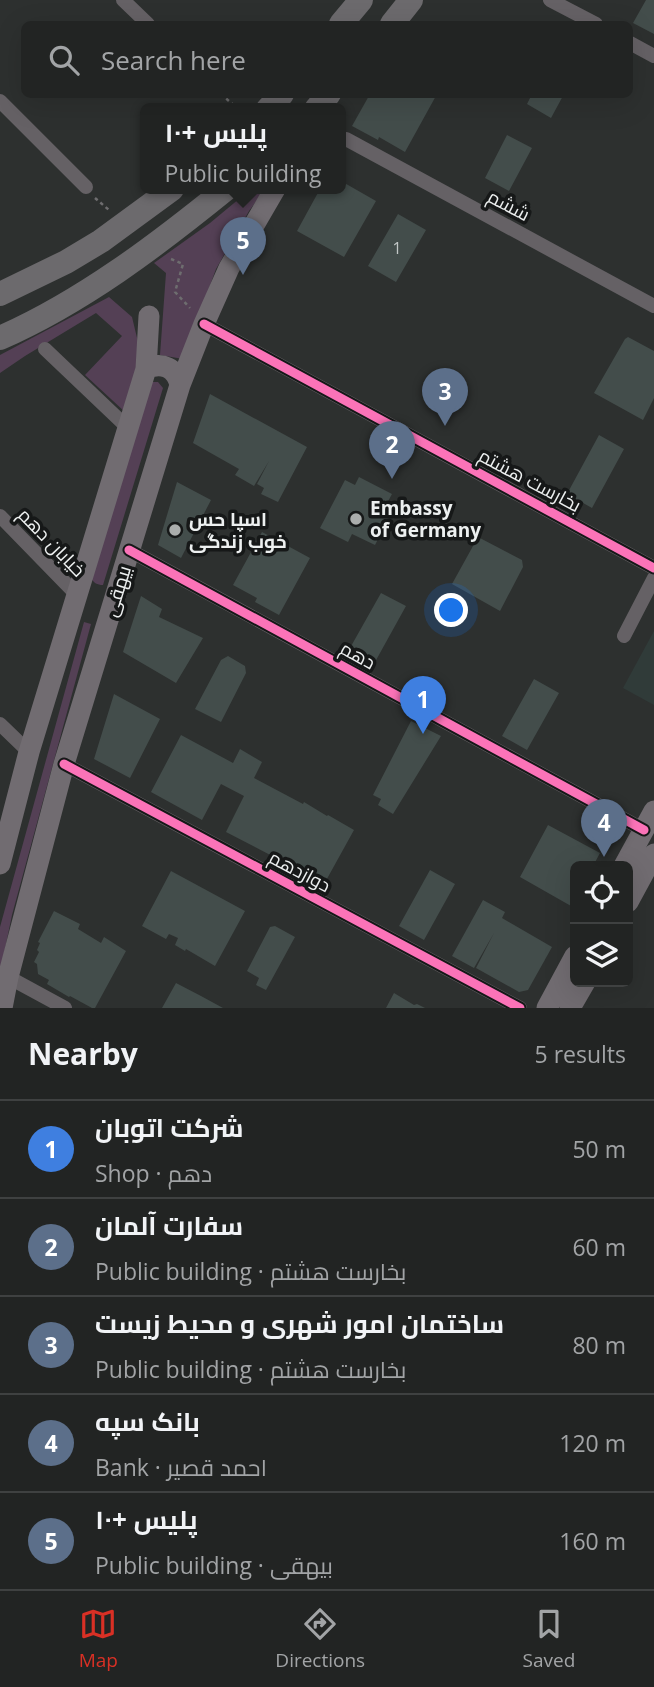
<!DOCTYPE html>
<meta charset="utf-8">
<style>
:root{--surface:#222423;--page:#2a2c2b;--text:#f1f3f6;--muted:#a2a4a6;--line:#3f4141;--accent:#d93025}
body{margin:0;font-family:"Open Sans",Cairo,sans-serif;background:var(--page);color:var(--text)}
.controls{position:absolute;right:21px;bottom:21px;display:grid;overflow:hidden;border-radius:10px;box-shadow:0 7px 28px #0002}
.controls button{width:63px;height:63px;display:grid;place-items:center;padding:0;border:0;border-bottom:2px solid var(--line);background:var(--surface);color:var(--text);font:35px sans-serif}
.you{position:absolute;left:452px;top:611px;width:24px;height:24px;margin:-18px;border:5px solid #fff;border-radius:50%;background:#1a73e8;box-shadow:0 0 0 10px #1a73e833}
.badge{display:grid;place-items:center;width:46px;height:46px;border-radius:50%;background:var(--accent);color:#fff;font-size:23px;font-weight:700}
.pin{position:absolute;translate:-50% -58px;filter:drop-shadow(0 2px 4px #0008)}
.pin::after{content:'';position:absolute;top:37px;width:24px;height:21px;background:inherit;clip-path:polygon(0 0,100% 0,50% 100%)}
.popup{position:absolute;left:140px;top:103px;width:206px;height:91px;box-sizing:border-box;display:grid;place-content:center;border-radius:10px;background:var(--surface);filter:drop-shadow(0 2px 5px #0005);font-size:23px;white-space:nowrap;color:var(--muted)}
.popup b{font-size:26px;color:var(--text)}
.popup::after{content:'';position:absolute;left:50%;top:100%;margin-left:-14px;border:14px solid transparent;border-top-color:var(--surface)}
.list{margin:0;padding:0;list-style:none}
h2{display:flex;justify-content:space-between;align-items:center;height:91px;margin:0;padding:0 28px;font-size:30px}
h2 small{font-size:23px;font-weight:400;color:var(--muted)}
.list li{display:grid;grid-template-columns:46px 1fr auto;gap:21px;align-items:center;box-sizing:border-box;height:98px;padding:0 28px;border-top:2px solid var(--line)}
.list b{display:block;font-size:26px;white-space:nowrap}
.list p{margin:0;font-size:23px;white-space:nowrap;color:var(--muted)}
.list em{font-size:23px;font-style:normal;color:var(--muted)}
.icon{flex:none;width:38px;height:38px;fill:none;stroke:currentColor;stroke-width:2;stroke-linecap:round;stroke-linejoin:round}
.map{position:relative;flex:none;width:654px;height:1008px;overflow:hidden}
.search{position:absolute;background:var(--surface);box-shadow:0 7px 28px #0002;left:21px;right:21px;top:21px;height:77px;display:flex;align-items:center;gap:18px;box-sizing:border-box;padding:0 24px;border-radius:10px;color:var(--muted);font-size:26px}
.sheet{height:581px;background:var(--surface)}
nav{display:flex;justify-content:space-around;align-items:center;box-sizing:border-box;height:98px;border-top:2px solid var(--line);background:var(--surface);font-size:19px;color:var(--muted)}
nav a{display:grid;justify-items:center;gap:4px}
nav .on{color:var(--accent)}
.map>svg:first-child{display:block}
.built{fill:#303b39}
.green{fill:#544055}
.building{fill:#434d4b}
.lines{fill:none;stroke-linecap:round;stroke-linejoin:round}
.path{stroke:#6e6d6f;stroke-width:2.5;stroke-dasharray:3.5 3.5;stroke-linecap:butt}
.minor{stroke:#656165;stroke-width:14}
.secondary{stroke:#716c71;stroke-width:21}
.trunk{stroke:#6c6a6d;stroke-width:24}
.cycleway-casing{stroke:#161818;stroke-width:13}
.cycleway{stroke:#fb73b8;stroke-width:9}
.poi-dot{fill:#aaadac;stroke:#161818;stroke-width:2.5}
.labels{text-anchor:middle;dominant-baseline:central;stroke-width:7;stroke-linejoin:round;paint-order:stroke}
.number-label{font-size:16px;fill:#c2c7c7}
.street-label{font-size:19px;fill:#edf0f0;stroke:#161818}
.poi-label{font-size:19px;font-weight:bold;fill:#edf0f0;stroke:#161818;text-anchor:start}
</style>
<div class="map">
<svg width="654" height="1008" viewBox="0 0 654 1008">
<rect width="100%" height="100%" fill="#2d302f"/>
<path class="built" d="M654 631V705L623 688Z"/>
<path class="green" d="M251 189H265L249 211 216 269 183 359 160 355 166 273 154 263 210 223Z
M109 297 132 317 138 342 137 370 125 412 85 375 122 336 96 313 25 356 0 373V355Z
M152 382H158L163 388 103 585C97 585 94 583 91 578Z
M84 622 91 624 12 915 0 973V927Z"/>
<path class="building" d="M646 0H654V34L633 23Z
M370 94H437L405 152 379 137 378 140 352 126Z
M532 94H564L551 118 527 104Z
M507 135 532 148 509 191 485 178Z
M341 181 376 201 344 257 297 231 320 189H341Z
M398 214 426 230 396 282 368 266Z
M628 337 654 351V398L643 420 594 393 625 339Z
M210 394 307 447 278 502 261 494 264 488 257 484 269 461 254 486 235 475 239 469 193 443Z
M599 435 624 449 592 508 567 494Z
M359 477 392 494 385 507 393 510 375 545 352 534 348 542 320 528 345 480 355 485Z
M177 482 211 500 181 558 158 545Z
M262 532 310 558 279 615 255 602 257 598 233 585Z
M478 537 522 560 523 567 500 611 452 584Z
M381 593 406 606 375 662 350 648Z
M141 596 162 609 159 617 203 638 176 683 123 652Z
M228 656 245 666 246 673 221 722 195 709 221 660Z
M534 679 559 693 527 750 502 736Z
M114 694 160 719 130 778 94 759Z
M411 721 441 736 393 814 378 805 381 799 373 795Z
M181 735 233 763 240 749 262 762 254 778 303 804 304 802 327 816 328 815 354 830 323 886 298 872 299 870 226 832 244 796 221 784 202 820 151 792Z
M548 825 600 853 593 866H575V898L571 906 520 877Z
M430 870 455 884 424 940 399 926Z
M171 871 245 911 215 966 186 949 185 951 175 945 178 938 169 934 166 939 142 926Z
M483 900 505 912 502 918 552 947 528 990 519 992 476 968 494 933 474 968 452 956Z
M54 911 80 924 78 929 101 943 104 937 126 951 95 1008H92L70 996 69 997 47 984 49 980 38 974 37 964 34 962 39 952 37 950 40 943 38 942Z
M275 926 295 937 266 990 256 985 259 978 247 971 270 927Z
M176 983 201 996 223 1008H162Z
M394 993 414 1005 417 1004 425 1008H386Z"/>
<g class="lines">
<path class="path" d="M221 94 238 109
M95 198 109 210
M171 259 183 264 175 292 190 308"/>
<path class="minor" d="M123 0 148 24
M550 0 596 24
M630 43 654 56
M0 101 86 187
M346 139 654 306
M204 324 654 568
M45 349 128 428
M0 516 77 595
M129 550 644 830
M624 636 654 578
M0 724 29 752
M64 764 520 1008
M8 977 65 1008"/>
<path class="secondary" d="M146 369C162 361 176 368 180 385
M0 864 29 752 146 369 149 316
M624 866 654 811
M628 902 654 854
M2 1008 8 977 64 764 180 385 204 324 229 268 275 189
M547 1008 575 956
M570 1008 585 982"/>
<path class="trunk" d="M341 24 361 0
M392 24 411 0
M268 109 282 94
M316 109 329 94
M0 294 66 262 101 241 172 189
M0 338C82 302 157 245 226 189"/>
<defs>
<path id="cycleway" d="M204 324 654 568
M129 550 644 830
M64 764 520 1008"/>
</defs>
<use href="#cycleway" class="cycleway-casing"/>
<use href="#cycleway" class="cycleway"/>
</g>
<g class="poi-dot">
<circle cx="356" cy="519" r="7"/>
<circle cx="175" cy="530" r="7"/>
</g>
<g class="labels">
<g class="number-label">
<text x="397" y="248">1</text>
</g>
<g class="street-label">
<text transform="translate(509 205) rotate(28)">ششم</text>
<text transform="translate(530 480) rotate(28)">بخارست هشتم</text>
<text transform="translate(52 542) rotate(46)">خیابان دهم</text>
<text transform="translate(117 591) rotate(-73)">بیهقی</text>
<text transform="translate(358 655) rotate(29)">دهم</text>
<text transform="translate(300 871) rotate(28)">دوازدهم</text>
</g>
<g class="poi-label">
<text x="370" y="508">Embassy<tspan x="370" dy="22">of Germany</tspan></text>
<text x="189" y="519">اسپا حس<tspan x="189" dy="22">خوب زندگی</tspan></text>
</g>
</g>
</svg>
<div class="controls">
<button><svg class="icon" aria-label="locate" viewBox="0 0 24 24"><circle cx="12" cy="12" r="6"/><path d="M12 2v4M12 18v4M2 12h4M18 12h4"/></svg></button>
<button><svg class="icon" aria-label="layers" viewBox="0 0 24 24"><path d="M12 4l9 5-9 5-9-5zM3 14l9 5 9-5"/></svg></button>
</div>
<div class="you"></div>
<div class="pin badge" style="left:423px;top:734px;background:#3f7fe0">1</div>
<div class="pin badge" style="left:392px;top:479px;background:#5c6f8a">2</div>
<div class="pin badge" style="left:445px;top:426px;background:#5c6f8a">3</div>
<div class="pin badge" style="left:604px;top:857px;background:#5c6f8a">4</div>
<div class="pin badge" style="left:243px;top:275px;background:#5c6f8a">5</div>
<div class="popup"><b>پلیس +۱٠</b>Public building</div>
<div class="search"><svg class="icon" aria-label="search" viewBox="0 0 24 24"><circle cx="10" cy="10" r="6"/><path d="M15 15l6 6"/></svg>Search here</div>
</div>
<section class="sheet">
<h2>Nearby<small>5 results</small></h2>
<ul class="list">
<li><span class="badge" style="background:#3f7fe0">1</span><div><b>شرکت اتوبان</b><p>Shop · دهم</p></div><em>50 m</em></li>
<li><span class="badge" style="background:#5c6f8a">2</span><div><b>سفارت آلمان</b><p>Public building · بخارست هشتم</p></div><em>60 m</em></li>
<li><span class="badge" style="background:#5c6f8a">3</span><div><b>ساختمان امور شهری و محیط زیست</b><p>Public building · بخارست هشتم</p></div><em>80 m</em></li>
<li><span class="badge" style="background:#5c6f8a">4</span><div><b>بانک سپه</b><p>Bank · احمد قصیر</p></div><em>120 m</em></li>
<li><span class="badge" style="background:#5c6f8a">5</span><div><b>پلیس +۱٠</b><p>Public building · بیهقی</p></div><em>160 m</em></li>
</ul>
</section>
<nav>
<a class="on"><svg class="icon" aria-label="map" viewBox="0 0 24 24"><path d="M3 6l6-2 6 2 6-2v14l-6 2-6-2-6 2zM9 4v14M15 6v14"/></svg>Map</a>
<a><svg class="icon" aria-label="directions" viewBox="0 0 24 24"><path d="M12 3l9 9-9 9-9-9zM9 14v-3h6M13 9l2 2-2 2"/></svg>Directions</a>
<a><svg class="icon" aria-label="saved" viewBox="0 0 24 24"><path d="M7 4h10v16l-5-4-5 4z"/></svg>Saved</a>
</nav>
